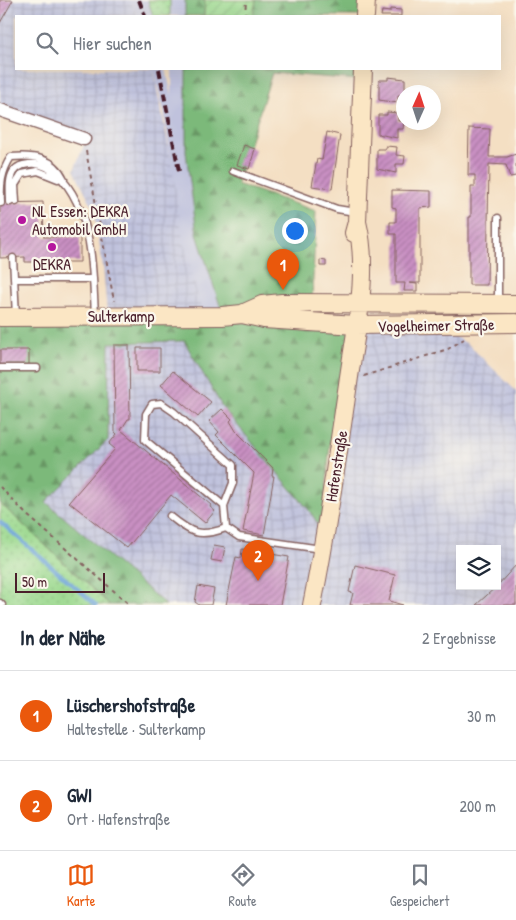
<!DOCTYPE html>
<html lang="de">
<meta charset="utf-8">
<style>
:root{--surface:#fff;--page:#f6f6f7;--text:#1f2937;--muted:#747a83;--line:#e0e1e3;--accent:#ea580c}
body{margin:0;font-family:"Patrick Hand",sans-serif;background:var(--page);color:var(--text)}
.controls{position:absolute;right:15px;bottom:15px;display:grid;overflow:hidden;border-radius:0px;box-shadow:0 5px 20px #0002}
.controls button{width:45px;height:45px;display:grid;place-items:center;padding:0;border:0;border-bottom:1px solid var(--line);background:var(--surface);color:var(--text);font:25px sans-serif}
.compass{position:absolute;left:396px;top:85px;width:45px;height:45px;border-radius:50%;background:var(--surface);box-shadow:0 5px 20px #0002;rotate:3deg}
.scale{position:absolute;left:15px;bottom:12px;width:90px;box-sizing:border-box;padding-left:5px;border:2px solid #4a1f2b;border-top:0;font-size:14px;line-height:18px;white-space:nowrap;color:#4a1f2b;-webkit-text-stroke:4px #fbf7ec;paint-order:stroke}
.you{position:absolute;left:294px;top:230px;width:18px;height:18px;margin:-12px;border:4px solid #fff;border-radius:50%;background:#1a73e8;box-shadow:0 0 0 8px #1a73e833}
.badge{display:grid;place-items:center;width:32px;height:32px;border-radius:50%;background:var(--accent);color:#fff;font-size:16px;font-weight:700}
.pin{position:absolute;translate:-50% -41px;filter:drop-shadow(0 1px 2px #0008)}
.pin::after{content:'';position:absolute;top:26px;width:18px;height:15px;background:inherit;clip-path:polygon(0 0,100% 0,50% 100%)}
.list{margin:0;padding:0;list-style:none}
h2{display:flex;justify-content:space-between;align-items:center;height:65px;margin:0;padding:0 20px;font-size:21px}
h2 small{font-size:16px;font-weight:400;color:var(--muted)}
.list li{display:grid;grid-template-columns:32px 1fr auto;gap:15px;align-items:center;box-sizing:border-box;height:90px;padding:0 20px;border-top:1px solid var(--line)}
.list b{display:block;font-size:19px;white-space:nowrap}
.list p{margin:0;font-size:16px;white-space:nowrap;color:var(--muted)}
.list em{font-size:16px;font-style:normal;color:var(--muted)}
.icon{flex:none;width:28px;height:28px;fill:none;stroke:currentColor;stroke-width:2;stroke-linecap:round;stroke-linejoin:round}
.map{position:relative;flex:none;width:516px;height:605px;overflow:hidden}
.search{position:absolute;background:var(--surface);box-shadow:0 5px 20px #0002;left:15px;right:15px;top:15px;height:55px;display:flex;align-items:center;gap:12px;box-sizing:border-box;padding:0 18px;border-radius:0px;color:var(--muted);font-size:19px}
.sheet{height:245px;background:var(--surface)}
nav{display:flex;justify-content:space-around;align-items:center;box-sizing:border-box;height:70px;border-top:1px solid var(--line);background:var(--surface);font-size:14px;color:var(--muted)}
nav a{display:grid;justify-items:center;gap:2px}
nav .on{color:var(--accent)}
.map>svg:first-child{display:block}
.industrial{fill:url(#industrial-grid);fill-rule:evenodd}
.railway{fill:#c0c2dd}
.grass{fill:url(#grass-dots);stroke:#727c5d}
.forest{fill:url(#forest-firs);stroke:#636c52}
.garden{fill:url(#garden-furrows);stroke:#727c5d}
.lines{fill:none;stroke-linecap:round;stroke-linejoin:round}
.stream{stroke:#6aa3d9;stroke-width:4}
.building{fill:url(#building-hatch)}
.lane-casing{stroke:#866260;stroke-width:9}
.street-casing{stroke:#866260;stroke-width:15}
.secondary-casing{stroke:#866260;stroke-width:20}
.path{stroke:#866260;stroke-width:2;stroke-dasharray:4 4;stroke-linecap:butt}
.lane{stroke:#fff;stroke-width:6}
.street{stroke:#fff;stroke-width:12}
.secondary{stroke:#fbe6c4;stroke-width:18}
.rail{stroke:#4a1f2b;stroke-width:4;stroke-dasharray:8 4;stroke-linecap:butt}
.poi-dot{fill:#b5179e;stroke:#fbf7ec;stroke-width:2}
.labels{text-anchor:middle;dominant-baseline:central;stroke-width:4.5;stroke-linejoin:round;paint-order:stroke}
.poi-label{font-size:16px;fill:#4a1f2b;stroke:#fbf7ec;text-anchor:start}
.street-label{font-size:16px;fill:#4a1f2b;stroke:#fbf7ec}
</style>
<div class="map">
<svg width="516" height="605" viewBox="0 0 516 605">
<defs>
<pattern id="industrial-grid" width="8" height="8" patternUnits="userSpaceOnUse" patternTransform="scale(1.25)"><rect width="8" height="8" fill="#c0c2dd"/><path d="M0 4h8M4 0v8" fill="none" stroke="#a6a6be"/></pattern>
<pattern id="grass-dots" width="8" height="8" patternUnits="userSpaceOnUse" patternTransform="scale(1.25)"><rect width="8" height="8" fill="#9bd98f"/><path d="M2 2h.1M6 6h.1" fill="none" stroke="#87ba7c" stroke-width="1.8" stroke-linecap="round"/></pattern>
<pattern id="forest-firs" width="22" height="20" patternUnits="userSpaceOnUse" patternTransform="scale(1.25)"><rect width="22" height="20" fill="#7cb97a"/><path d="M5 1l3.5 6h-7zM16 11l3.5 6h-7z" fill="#689664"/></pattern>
<pattern id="garden-furrows" width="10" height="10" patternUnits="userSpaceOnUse" patternTransform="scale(1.25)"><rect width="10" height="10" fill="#9bd98f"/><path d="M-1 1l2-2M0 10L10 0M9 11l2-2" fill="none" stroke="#87ba7c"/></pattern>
<pattern id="building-hatch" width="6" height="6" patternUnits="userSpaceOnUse" patternTransform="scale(1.25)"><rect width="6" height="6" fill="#c990c3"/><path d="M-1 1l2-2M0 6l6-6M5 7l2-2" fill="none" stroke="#a5759f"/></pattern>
</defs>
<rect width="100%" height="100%" fill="#fbf7ec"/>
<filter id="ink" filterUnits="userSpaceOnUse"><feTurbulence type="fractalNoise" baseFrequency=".02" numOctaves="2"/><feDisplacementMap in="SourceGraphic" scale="10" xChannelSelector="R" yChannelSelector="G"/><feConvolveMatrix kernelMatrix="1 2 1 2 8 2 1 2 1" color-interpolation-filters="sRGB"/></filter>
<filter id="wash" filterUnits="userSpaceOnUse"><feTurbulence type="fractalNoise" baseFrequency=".0096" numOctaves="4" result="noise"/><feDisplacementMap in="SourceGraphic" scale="20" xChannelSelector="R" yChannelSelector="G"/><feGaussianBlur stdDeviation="1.12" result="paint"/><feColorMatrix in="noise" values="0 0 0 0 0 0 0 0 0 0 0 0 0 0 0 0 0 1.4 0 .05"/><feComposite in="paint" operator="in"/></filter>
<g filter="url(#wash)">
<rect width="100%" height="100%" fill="#f4dfc3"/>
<path class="industrial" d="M0 0H131L137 16H16V69H153L203 315 107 313 103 267 94 209 74 170 87 137 0 107Z
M356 326 441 329 468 344 516 391V605H313ZM460 549H497V586H460Z
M184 341 223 408 308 509 323 531 310 605H166L45 502 108 440 109 343Z"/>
<path class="railway" d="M131 0H148L153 16H137Z
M170 0H185V16H170Z
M153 69H166L172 95V69H186V152L197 234 223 315H203L183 239 164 112Z"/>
<path class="grass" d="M148 0H170V16H153Z
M0 503 110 605H0Z"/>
<path class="forest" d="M185 0H205L204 16H185Z
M256 0H364L363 16H253Z
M186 69H361L360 80 272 73 237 184 316 211 312 302 223 315 197 234 186 152Z
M93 317 354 326 345 393 330 442 323 531 308 509 223 408 184 341 109 343 108 440 46 502 166 605H110L0 503V318Z"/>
<path class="garden" d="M205 0H256L253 16H204Z"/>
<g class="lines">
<path class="stream" d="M0 522 96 605"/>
</g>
<g id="blocks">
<path class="building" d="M0 0H13L0 23Z
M390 9 401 10V16H381L382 11 390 12Z
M388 77 405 79V92L404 95H398V103L379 100V80H388Z
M387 112 398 113V121H404L403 129H397V138L378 134V115H387Z
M469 128 490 129 489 157H507L516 154V176L510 177 506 165 489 164 487 285H469V217H471V186H475V175H468Z
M327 132 340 135 332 189 312 186 317 159 322 160Z
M244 145 255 149 249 169 237 165Z
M386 146 397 147 396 155 405 156 404 164H396V173L377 169V149H386Z
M392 190 431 191V207L420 208V283H409L417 284V291H404L405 283H396V234H390V222H396V208L392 207Z
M43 202 44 237H80V262H25V257L0 258V203Z
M320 260 326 261V266H320Z
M114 345H129L130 419H128L121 430 211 505 210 507 215 511 205 523 171 495 127 548 69 502 115 449 109 444 117 434 115 432Z
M137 348H160V371H137Z
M0 350H29V365H0Z
M173 371 211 402 198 417 161 385Z
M222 409 232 419 230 421 236 431 273 468 272 476H274L264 535 243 531 254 473 216 435 219 432 209 421Z
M214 545 225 547 222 562 211 560Z
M242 549 271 552V554L289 557 280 605H226L236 557 241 558Z
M355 565 395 575 389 601 403 605H350L353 593 349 592Z
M516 565V605H476L497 586Z
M198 586 214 589 211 605H199L195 602Z"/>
</g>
</g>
<g filter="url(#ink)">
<use href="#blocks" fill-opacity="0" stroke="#866260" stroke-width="1"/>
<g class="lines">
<defs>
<path id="lane" d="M233 171 337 209 355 212
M10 202C10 193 8 180 13 172 17 166 22 165 29 164 55 161 73 191 81 212 93 244 93 281 95 314
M16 202 15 185 22 174 38 171 58 179
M1 203C0 185 1 172 11 157 32 155 54 157 64 179
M13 258 16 316
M15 279H93
M498 302V218
M0 368H37
M224 506 233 483V465L174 412 161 403 152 404 146 414 145 440 224 506 226 528 239 537 321 549
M170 516C191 533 199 538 226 528
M0 603 2 605"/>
<path id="street" d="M0 110 84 139"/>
<path id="secondary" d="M365 16 366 0
M354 233 357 222 363 69
M242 314 264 319 356 325 516 323
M0 317 222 316 242 314 262 305 282 303 516 304
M312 605C327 532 337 458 348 384 355 332 370 274 357 222"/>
</defs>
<use href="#lane" class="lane-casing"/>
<use href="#street" class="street-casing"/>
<use href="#secondary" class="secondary-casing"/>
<path class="path" d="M245 16 246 0
M86 151 114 301
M364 376 448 349 464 339
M0 487 26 514 130 605"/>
<use href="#lane" class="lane"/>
<use href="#street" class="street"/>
<use href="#secondary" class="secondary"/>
<path class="rail" d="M139 0 145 16
M159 69 179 171"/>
</g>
</g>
<g class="poi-dot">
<circle cx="22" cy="220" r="5"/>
<circle cx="52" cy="247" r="5"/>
</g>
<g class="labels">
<g class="poi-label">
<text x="32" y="211">NL Essen: DEKRA<tspan x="32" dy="18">Automobil GmbH</tspan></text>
<text x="52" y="264" text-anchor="middle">DEKRA</text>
</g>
<g class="street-label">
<text x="121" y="316">Sulterkamp</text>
<text transform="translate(436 325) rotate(-1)">Vogelheimer Straße</text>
<text transform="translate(336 466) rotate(-81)">Hafenstraße</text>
</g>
</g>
</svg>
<div class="controls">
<button><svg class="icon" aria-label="layers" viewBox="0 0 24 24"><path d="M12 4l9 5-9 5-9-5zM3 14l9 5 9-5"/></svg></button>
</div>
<svg class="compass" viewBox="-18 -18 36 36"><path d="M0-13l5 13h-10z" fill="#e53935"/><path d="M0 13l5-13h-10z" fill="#747a83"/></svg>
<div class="scale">50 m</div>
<div class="you"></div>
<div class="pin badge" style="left:283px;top:290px">1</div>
<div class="pin badge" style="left:258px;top:581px">2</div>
<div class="search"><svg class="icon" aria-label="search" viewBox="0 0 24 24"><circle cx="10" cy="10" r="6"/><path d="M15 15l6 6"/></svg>Hier suchen</div>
</div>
<section class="sheet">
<h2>In der Nähe<small>2 Ergebnisse</small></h2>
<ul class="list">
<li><span class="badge">1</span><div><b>Lüschershofstraße</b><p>Haltestelle · Sulterkamp</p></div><em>30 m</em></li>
<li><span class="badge">2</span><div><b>GWI</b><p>Ort · Hafenstraße</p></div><em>200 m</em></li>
</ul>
</section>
<nav>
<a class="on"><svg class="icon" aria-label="map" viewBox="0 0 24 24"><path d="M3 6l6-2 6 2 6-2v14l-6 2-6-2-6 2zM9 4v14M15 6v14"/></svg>Karte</a>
<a><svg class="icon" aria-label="directions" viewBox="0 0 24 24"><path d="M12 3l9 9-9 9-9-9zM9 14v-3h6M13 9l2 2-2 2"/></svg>Route</a>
<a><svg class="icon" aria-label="saved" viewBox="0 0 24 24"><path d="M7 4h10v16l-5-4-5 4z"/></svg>Gespeichert</a>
</nav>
